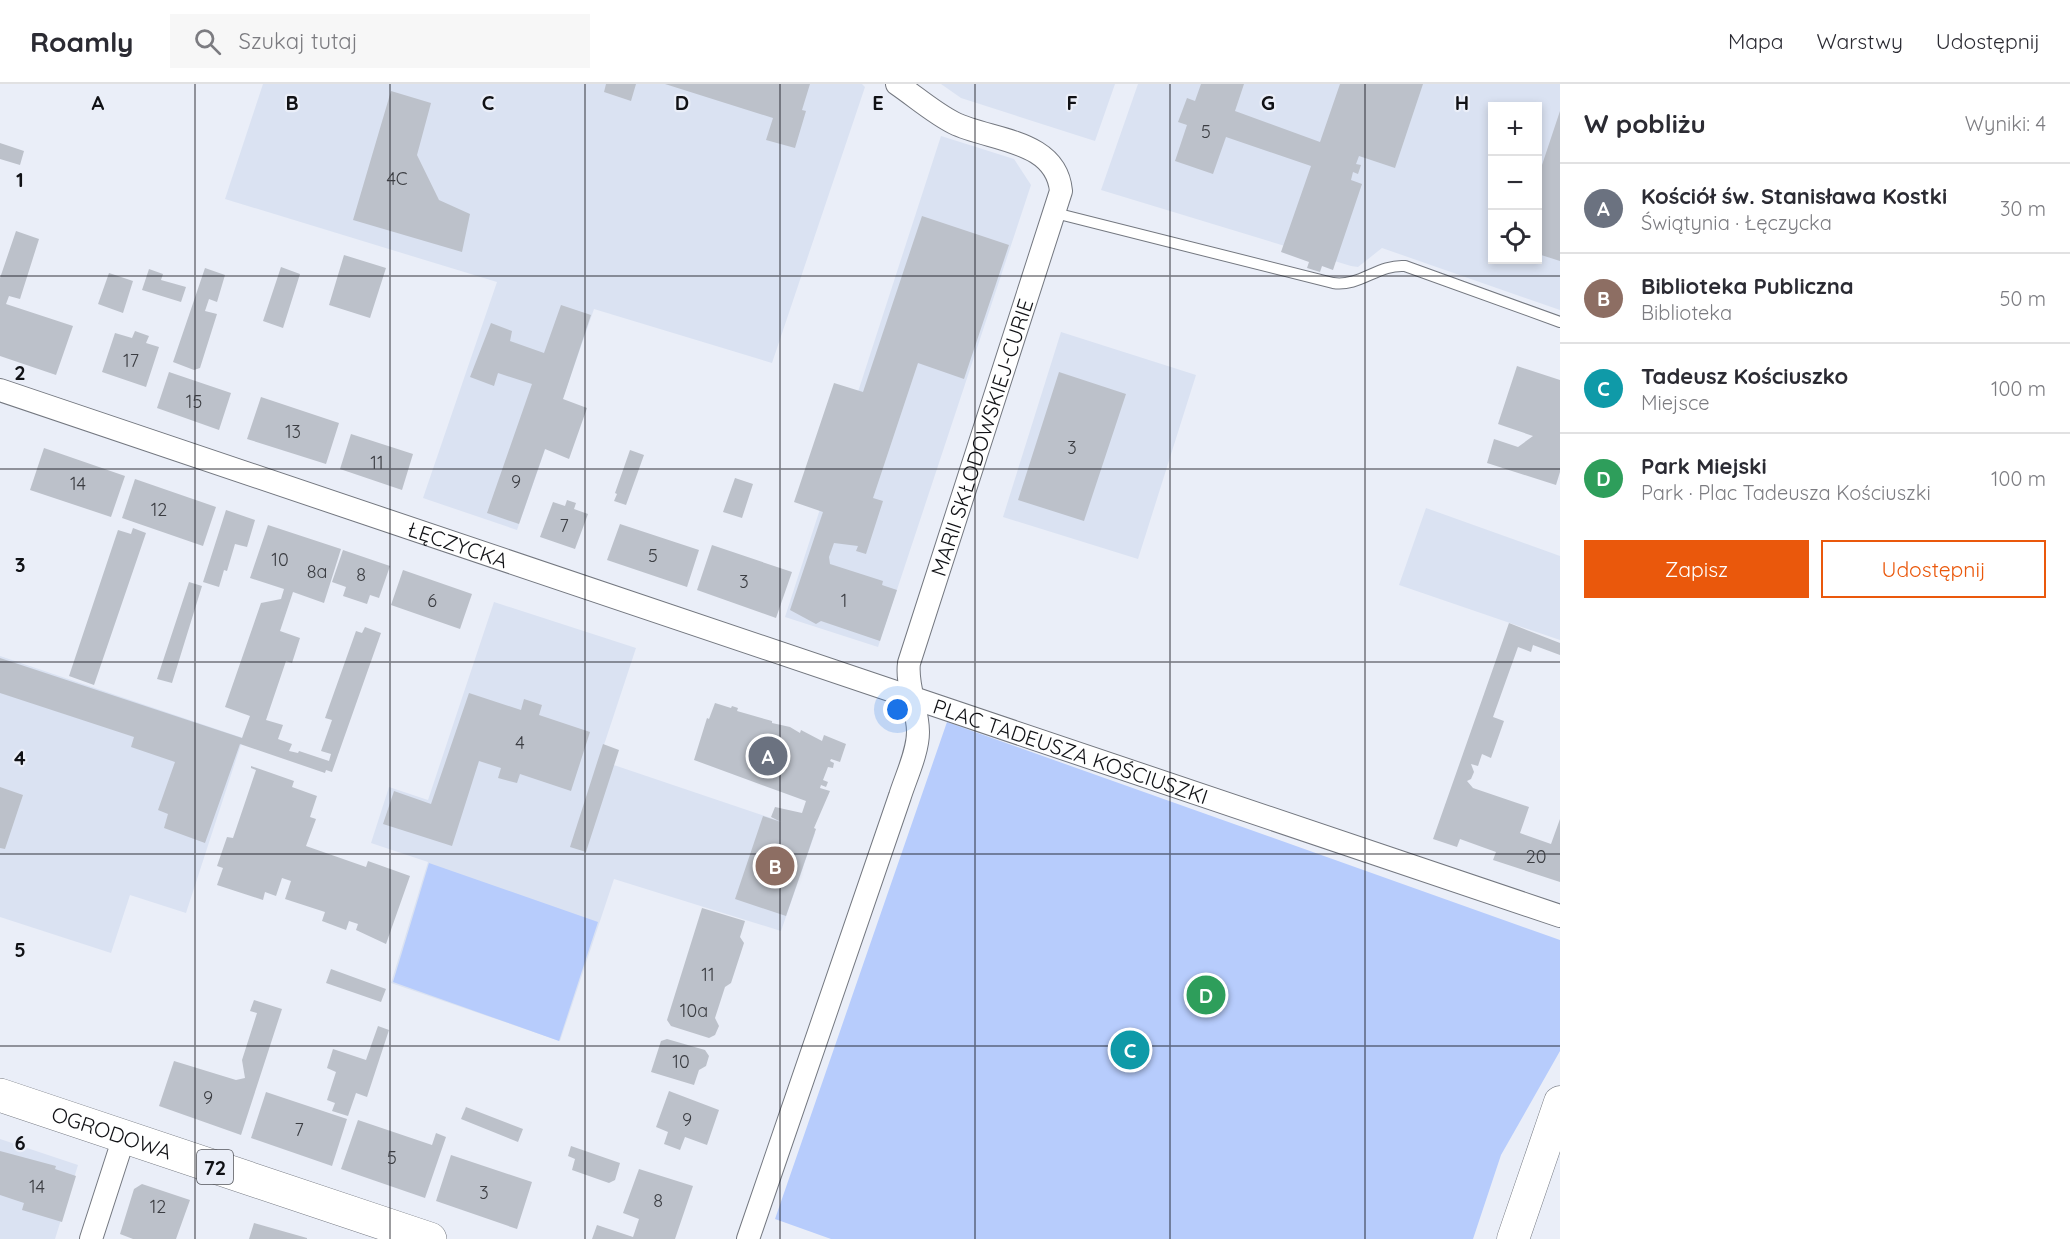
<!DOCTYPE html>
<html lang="pl">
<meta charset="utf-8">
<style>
:root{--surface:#fff;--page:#f7f7f7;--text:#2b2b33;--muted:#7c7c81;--line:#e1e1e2;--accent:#ea580c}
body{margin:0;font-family:Quicksand,sans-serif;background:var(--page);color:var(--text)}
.controls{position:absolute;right:18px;top:18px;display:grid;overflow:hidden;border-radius:0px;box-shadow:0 3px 9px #0003}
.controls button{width:54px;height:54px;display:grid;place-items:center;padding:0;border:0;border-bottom:2px solid var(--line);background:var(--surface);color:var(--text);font:30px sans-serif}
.you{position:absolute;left:898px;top:626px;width:21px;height:21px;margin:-15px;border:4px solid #fff;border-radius:50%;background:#1a73e8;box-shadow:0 0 0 9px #1a73e833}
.badge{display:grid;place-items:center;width:39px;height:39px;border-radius:50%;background:var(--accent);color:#fff;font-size:20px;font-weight:700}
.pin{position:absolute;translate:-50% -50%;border:3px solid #fff;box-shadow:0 2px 6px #0006}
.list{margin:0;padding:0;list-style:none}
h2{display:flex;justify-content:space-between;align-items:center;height:78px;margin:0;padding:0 24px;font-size:26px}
h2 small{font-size:20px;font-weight:400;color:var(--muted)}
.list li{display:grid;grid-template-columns:39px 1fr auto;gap:18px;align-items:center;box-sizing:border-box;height:90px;padding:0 24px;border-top:2px solid var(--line)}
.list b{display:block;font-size:22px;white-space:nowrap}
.list p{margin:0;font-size:20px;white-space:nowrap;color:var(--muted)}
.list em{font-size:20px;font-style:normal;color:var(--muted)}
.actions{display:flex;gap:12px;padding:18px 24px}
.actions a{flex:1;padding:14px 0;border:2px solid var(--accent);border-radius:0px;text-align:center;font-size:21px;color:var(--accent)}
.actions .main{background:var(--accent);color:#fff}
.icon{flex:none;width:33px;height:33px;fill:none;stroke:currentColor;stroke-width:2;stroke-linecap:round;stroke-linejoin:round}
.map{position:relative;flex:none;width:1560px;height:1155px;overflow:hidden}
header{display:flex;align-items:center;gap:36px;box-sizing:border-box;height:84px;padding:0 30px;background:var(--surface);border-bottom:2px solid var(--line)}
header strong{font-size:28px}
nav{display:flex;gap:33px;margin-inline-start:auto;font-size:21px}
.search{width:420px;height:54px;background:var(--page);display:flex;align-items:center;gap:15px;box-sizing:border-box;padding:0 21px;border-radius:0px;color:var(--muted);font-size:22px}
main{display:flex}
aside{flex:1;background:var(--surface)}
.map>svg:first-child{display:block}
.built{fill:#dae2f2;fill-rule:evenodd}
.green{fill:#b7ccfc}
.building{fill:#bcc1ca}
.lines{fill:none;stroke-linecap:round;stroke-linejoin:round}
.service-casing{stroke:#747880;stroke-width:12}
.minor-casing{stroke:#747880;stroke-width:24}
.secondary-casing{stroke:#747880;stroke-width:33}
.primary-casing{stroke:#747880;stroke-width:34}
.service{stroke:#fff;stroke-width:10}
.minor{stroke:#fff;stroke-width:22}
.secondary{stroke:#fff;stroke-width:32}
.primary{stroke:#fff;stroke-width:33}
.grid{fill:none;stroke:#101115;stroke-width:1.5;stroke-opacity:0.55}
.labels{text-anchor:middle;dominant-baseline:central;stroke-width:4.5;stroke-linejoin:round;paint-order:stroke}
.number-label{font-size:18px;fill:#3b3d42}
.shield{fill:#eaeef8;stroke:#515359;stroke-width:1.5}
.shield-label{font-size:20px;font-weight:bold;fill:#101115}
.street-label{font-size:21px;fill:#101115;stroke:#eaeef8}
.grid-label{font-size:20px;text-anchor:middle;font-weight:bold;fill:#101115;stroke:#eaeef8;stroke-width:4.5;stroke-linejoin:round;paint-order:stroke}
</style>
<header>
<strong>Roamly</strong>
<div class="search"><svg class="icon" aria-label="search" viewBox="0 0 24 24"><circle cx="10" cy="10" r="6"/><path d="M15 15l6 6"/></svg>Szukaj tutaj</div>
<nav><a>Mapa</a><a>Warstwy</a><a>Udostępnij</a></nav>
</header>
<main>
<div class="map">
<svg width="1560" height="1155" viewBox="0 0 1560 1155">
<rect width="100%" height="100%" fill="#eaeef8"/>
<path class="built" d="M263 0H862L865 3 772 279 594 225 517 446 423 414 497 198 225 115Z
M941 0H1115L1095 57 961 14Z
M1138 0H1560V226L1382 164 1358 183 1351 182 1101 106ZM1492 22H1538V176H1492Z
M941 52 1014 75 1031 101 878 563 785 533Z
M1061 248 1196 291 1138 475 1003 433Z
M1426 424 1560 472V556L1399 501Z
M494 518 636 564 599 676 815 749 781 847 614 795 560 957 391 899 428 778 371 759 389 703 428 716Z
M0 572 243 654 186 829 130 811 111 869 0 833Z
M0 1055 78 1081 55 1155H0Z"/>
<path class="green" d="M947 638 1560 856V967L1501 1071 1473 1155H831L775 1135Z
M429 779 598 838 559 957 393 898Z"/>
<path class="building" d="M606 0H636L631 17 604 8Z
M665 0H810L802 26 806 27 795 64 766 56 773 34Z
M1201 0H1244L1235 27 1320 58 1340 0H1423L1395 84 1359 72 1356 80 1361 81 1358 90 1353 88 1351 96 1362 100 1333 186 1322 182 1320 188 1307 184 1309 178 1281 168 1311 82 1226 53 1213 90 1175 77 1187 41 1178 38 1187 14 1195 17Z
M391 7 431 19 417 71 439 116 470 130 462 168 353 136Z
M1560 27V177L1538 170V93Z
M0 59 24 67 20 81 0 75Z
M922 132 1009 161 964 295 918 279 873 414 883 417 866 470 856 467 858 462 834 459 829 473 830 480 883 497 882 501 897 506 880 557 821 537 816 540 790 526 823 428 794 418 834 299 863 308Z
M16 147 39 155 20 215 9 212 6 220 73 242 56 291 0 272V194Z
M344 171 386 184 370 234 329 221Z
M281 183 300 190 283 244 263 237Z
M205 184 225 191 217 218 209 215 205 227 217 230 200 284 194 286 173 278Z
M149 185 163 190 161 196 186 203 181 218 142 206Z
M109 189 133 197 123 229 98 220Z
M561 221 591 231 563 315 587 324 569 375 545 365 519 440 487 429 532 300 498 289 494 302 470 293 491 239 512 247 510 257 544 269Z
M135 247 149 252 146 259 159 263 146 303 102 288 115 249 132 254Z
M1517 282 1560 296V388L1556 401 1487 379 1494 355 1518 363 1533 352 1498 340Z
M169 288 231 309 219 346 157 324Z
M1059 288 1126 310 1084 437 1018 416Z
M261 313 339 339 326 380 247 355Z
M351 350 413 370 402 406 340 385Z
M44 364 125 392 111 433 30 406Z
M630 366 644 371 626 421 614 417 617 410 615 409Z
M735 394 753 400 742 434 723 428Z
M135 395 216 423 203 462 122 434Z
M567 416 576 419 574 425 588 430 575 465 540 453 553 418 565 422Z
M226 426 255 436 247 463 235 460 227 487 224 486 219 503 203 498Z
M620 440 699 466 687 503 607 476Z
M268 441 341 465 324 519 293 508 280 547 300 554 292 579 286 577 266 636 283 641 278 655 292 660 289 667 298 669 299 667 329 677 331 670 321 667 332 636 325 634 356 547 362 549 365 543 381 549 332 688 326 686 325 689 240 660 205 759 164 744 168 730 158 726 175 678 131 663 134 653 0 609V574L242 654 250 632 225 623 261 519 281 515 284 505 250 494Z
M133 444 146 449 94 601 69 592 118 446 131 450Z
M712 461 792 488 776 534 697 506Z
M343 466 390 482 379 514 370 511 367 520 343 512 346 503 332 498Z
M403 486 472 510 460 545 391 521Z
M189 498 202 502 172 599 157 595Z
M1509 539 1560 559V571L1533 561 1531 568 1518 563 1493 633 1504 637 1491 674 1482 670 1478 682 1471 680 1474 688 1471 695 1467 697 1473 704 1529 723 1520 749 1551 760 1560 735V798L1493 776 1496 768 1460 755 1457 763 1433 755Z
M469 609 521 626 524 615 542 621 539 631 590 648 571 707 520 690 517 699 498 694 501 684 479 677 452 762 383 740 394 707 431 720Z
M715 619 731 624 732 622 738 624 737 627 772 637V639L790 643 800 649 801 646 822 657 824 651 846 660 840 678 831 675 830 677 834 679 833 684 828 683 823 696 828 698 826 703 821 701 820 704 830 707 814 744 816 745 786 832 735 815 763 732 781 738 771 733 775 723 802 729 806 717 694 676 707 634 709 635Z
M603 660 619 666 586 768 570 763Z
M251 682 294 697 292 703 317 712 310 733 316 735 306 762 366 783 368 777 410 792 386 860 356 846 358 840 349 837 346 846 322 837 325 828 285 815 291 797 282 794 276 812 265 808 263 816 217 801 223 784 217 782 227 753 233 754 256 686 251 684Z
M0 703 23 711 5 765 0 764Z
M702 824 745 837 740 853 744 859 731 899 725 903 715 934 719 942 715 951 709 954 671 942 667 936Z
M331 885 386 905 381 918 326 899Z
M254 916 282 925 241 1051 159 1022 174 977 236 996 245 994 242 976 257 929 250 927Z
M378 942 389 946 367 1013 356 1009 348 1032 332 1027 335 1019 327 1016 336 988 327 984 333 965 366 976Z
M667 955 705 966 709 972 706 982 699 986 694 1001 651 988 661 957Z
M669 1007 719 1026 707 1061 685 1053 680 1066 664 1060 668 1048 656 1043Z
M266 1008 347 1035 332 1082 251 1054Z
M466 1023 523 1045 518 1058 461 1035Z
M358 1036 432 1061 436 1049 446 1053 425 1114 341 1085Z
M571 1062 620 1079 615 1096 609 1099 572 1086 575 1075 568 1072Z
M0 1067 56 1082 55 1085 76 1092 62 1138 22 1126 24 1119 0 1111Z
M451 1071 532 1098 517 1145 436 1117Z
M639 1085 693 1102 675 1155H592L597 1141 633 1153 639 1135 623 1129Z
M142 1100 190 1116 176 1155H133L120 1150 134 1105Z
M254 1139 307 1154V1155H249Z"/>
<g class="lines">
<defs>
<path id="service" d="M1055 129 1333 199C1360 203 1378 180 1405 182L1560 238"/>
<g id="minor">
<path id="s1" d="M0 306 1560 832"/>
<path d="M91 1155 124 1053"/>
<path id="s2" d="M748 1155 900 712C906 693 918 668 918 648 918 625 906 601 909 579L1061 107C1056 55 991 57 954 39 934 29 916 13 897 0"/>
</g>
<path id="secondary" d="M1513 1155 1560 1018"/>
<g id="primary">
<path id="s3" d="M0 1011 430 1155"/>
</g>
</defs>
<use href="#service" class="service-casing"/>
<use href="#minor" class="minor-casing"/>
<use href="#secondary" class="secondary-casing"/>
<use href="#primary" class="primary-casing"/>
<use href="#service" class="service"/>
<use href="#minor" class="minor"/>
<use href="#secondary" class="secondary"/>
<use href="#primary" class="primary"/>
</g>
<path class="grid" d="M195 0V1155M390 0V1155M585 0V1155M780 0V1155M975 0V1155M1170 0V1155M1365 0V1155M0 192H1560M0 385H1560M0 578H1560M0 770H1560M0 962H1560"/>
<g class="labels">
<g class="number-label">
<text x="1206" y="47">5</text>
<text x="397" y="94">4C</text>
<text x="131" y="276">17</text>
<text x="194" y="317">15</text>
<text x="293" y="347">13</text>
<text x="1072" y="363">3</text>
<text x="377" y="378">11</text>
<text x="516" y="397">9</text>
<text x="78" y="399">14</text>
<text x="159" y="425">12</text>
<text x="564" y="441">7</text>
<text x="653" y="471">5</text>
<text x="280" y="475">10</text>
<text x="317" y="487">8a</text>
<text x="361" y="490">8</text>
<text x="744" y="497">3</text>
<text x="432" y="516">6</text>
<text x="844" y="516">1</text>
<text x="520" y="658">4</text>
<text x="1536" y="772">20</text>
<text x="708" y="890">11</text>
<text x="694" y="926">10a</text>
<text x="681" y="977">10</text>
<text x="208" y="1013">9</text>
<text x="687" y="1035">9</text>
<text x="299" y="1045">7</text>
<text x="392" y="1073">5</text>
<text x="37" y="1102">14</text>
<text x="484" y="1108">3</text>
<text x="658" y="1116">8</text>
<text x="158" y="1122">12</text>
</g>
<rect class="shield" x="197" y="1066" width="36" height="34" rx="4.5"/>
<g class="shield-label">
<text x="215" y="1083">72</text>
</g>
<g class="street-label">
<text stroke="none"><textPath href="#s2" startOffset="842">MARII SKŁODOWSKIEJ-CURIE</textPath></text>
<text stroke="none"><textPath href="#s1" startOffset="483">ŁĘCZYCKA</textPath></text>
<text stroke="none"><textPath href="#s1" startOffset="1130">PLAC TADEUSZA KOŚCIUSZKI</textPath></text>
<text stroke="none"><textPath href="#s3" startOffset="118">OGRODOWA</textPath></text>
</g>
</g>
<g class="grid-label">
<text x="98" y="26">A</text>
<text x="292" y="26">B</text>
<text x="488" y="26">C</text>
<text x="682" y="26">D</text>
<text x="878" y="26">E</text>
<text x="1072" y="26">F</text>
<text x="1268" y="26">G</text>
<text x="1462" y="26">H</text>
<text x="20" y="103">1</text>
<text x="20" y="296">2</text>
<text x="20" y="488">3</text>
<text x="20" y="681">4</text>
<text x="20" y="873">5</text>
<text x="20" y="1066">6</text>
</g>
</svg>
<div class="controls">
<button>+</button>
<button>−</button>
<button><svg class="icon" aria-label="locate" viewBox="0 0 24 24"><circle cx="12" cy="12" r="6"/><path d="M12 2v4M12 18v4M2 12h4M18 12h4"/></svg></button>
</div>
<div class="you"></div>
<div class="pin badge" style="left:768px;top:672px;background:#6b7280">A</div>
<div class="pin badge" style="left:775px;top:782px;background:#8d6e63">B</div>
<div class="pin badge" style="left:1130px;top:966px;background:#0f9aa8">C</div>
<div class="pin badge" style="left:1206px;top:911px;background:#2e9e5b">D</div>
</div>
<aside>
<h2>W pobliżu<small>Wyniki: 4</small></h2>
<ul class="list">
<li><span class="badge" style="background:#6b7280">A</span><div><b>Kościół św. Stanisława Kostki</b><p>Świątynia · Łęczycka</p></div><em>30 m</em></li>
<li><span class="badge" style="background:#8d6e63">B</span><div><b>Biblioteka Publiczna</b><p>Biblioteka</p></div><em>50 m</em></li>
<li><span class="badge" style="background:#0f9aa8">C</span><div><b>Tadeusz Kościuszko</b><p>Miejsce</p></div><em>100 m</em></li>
<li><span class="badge" style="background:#2e9e5b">D</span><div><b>Park Miejski</b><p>Park · Plac Tadeusza Kościuszki</p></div><em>100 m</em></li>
</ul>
<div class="actions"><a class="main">Zapisz</a><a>Udostępnij</a></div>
</aside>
</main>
